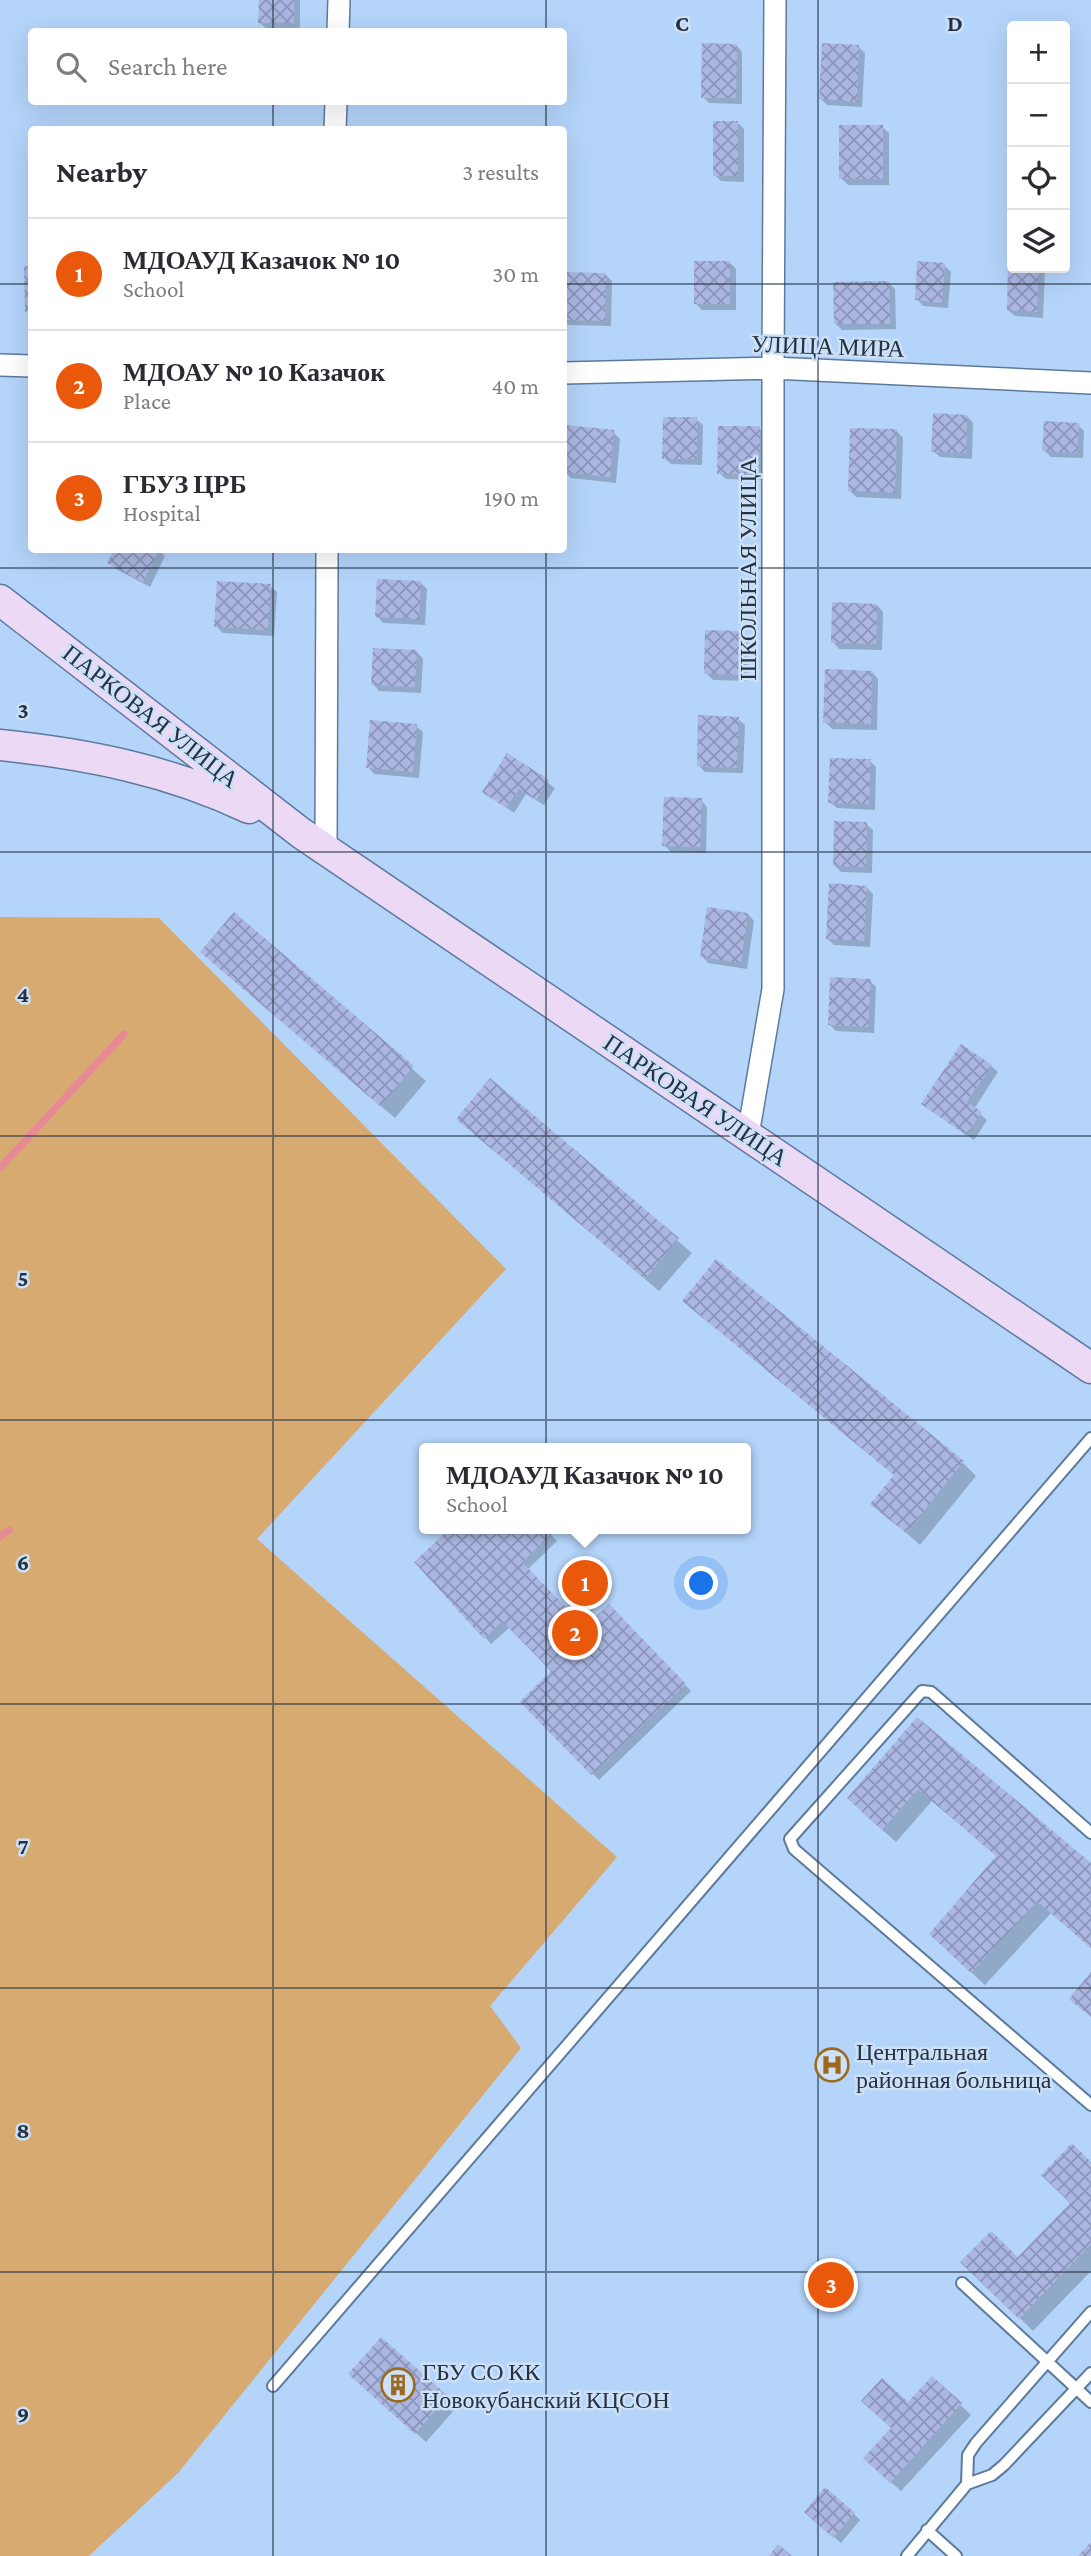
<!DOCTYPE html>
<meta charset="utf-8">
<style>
:root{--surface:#fff;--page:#f2f2f3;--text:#2b2b33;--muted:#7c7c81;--line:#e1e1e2;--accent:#ea580c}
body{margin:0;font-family:"Crimson Pro",serif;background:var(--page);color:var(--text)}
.controls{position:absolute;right:21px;top:21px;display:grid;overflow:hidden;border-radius:7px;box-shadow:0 7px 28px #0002}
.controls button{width:63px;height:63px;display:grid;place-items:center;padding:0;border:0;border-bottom:2px solid var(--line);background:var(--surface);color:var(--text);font:35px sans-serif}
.you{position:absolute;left:702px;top:1584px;width:24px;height:24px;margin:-18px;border:5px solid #fff;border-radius:50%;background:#1a73e8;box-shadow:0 0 0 10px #1a73e833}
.badge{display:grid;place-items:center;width:46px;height:46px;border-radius:50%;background:var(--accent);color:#fff;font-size:23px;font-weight:700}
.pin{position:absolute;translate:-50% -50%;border:4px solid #fff;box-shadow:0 2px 7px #0006}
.popup{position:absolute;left:419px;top:1443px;width:332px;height:91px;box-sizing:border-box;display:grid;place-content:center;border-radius:7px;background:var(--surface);filter:drop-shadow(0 2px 5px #0005);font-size:23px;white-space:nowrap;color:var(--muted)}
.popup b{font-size:26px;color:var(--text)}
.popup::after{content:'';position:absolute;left:50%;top:100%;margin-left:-14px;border:14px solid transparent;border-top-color:var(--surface)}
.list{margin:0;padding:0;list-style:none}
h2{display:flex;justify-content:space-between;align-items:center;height:91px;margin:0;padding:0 28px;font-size:30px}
h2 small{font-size:23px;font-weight:400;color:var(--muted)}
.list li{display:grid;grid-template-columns:46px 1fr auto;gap:21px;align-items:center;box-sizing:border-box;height:112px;padding:0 28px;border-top:2px solid var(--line)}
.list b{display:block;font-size:26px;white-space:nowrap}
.list p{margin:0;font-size:23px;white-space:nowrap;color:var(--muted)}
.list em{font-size:23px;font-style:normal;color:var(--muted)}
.icon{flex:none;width:38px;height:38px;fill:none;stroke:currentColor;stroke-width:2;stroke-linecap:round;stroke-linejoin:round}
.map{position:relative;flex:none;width:1091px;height:2556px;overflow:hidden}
.search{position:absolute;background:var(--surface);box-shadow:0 7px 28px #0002;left:28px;top:28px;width:539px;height:77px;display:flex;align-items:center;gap:18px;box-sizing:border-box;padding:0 24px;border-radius:7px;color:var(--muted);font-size:26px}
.panel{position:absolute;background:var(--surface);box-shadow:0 7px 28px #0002;left:28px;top:126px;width:539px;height:427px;border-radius:7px}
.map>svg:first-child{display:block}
.park{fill:#d7aa72}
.shadow{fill:#0003}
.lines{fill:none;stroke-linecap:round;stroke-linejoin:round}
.stream{stroke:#e78a95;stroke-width:7}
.building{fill:url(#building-cross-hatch)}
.lane-casing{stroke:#5c7a9c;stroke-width:14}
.street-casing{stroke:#5c7a9c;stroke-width:24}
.secondary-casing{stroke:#5c7a9c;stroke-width:33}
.lane{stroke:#fff;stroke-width:10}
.street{stroke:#fff;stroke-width:21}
.secondary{stroke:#ebd9f6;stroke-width:30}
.grid{fill:none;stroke:#263241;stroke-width:2;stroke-opacity:0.55}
.labels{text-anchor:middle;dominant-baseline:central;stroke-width:5;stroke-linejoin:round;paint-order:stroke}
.street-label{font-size:24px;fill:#263241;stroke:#cce0f7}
.poi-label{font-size:24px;fill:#263241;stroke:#cce0f7;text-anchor:start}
.grid-label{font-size:23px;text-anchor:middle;font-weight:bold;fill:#263241;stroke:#cce0f7;stroke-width:5;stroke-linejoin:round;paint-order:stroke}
</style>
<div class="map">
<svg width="1091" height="2556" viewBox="0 0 1091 2556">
<defs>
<pattern id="building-cross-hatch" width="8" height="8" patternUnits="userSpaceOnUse" patternTransform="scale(1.75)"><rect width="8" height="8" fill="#abb7e2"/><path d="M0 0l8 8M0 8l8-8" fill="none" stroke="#8b95b9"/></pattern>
</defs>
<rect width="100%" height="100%" fill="#b4d4fa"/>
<path class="park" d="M0 917 159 918 506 1269 257 1539 617 1857 490 2006 521 2048 178 2473 89 2556H0Z"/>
<path class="shadow" d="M260 0H300V29H267L260 23Z
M736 45 742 52V104L709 103 703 97Z
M858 47 865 53 862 107 827 105 821 99Z
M738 123 744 129V182L721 181 715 175Z
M882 127 889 133V185H848L841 178Z
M1010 260H1012V268H1045L1043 318 1015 316 1008 310Z
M729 262 736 269V310H702L696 304Z
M944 265 951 272 948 308 923 306 917 299Z
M564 274 606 275 612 281 611 326 568 325 564 320Z
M889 283 895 289 896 329 842 330 836 324Z
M967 416 973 423 972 459 940 457 933 451Z
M696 419 703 425 702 465 671 464 664 458Z
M1078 425 1084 431 1083 458 1051 457 1044 450Z
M759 428 765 435V480L726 479 719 473Z
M897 431 903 438 901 499 856 497 850 491Z
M613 432 620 439 616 483 571 478 564 471Z
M116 550H158L165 556 150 587 116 569 109 563Z
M244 550H294V552Z
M420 582 427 589 425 625 383 623 377 616Z
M270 586 277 592 274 636 223 633 216 626Z
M877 605 883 612 882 650 839 649 833 642Z
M743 633 749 639 748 681 713 680 706 673Z
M417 652 423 659 421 693 379 691 373 684Z
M872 672 878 679 877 730 832 729 825 722Z
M738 719 745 725 743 773 705 772 698 765Z
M416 726 423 732 419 778 374 774 368 767Z
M508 755 555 788 544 805 526 794 514 813 484 792Z
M870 761 876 767 875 810 837 808 830 802Z
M701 800 707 807 706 853 671 852 664 845Z
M866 824 873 830 872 873 841 872 834 865Z
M866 887 873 894 870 947 834 945 827 938Z
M748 914 754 921 747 969 708 963 702 956Z
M234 915 426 1081 395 1118 216 965Z
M870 981 876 987 874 1033 836 1031 830 1025Z
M991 1066 998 1072 974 1109 987 1120 974 1140 923 1104Z
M491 1081 692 1253 659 1291 472 1132Z
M717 1262 963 1463 976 1476 920 1545 873 1504 895 1476 684 1301Z
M451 1529H545L557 1541 528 1569 586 1629 609 1607 691 1691 599 1780 522 1702 553 1671 510 1627 491 1644 417 1562Z
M917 1720 1091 1865V1948L1051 1913 985 1985 945 1948 998 1857 932 1801 896 1842 862 1812Z
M1091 2164V2271L1033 2331 963 2262 1018 2259 1072 2203Z
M932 2378 971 2415 901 2491 875 2468 893 2428 908 2404Z
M360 2384 447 2398 457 2407 426 2442Z
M854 2514 860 2520 841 2543 812 2518Z"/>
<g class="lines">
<path class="stream" d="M0 1168 124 1034
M0 1537 9 1530"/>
</g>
<path class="building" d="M259 0H294V23H258Z
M702 43 737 44 736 98H701Z
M822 43 859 45 857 102 819 99Z
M713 121H738V176H713Z
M839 125H883V179H839Z
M1008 258H1012V268H1039L1037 312 1007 310Z
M694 261H730V304H694Z
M917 261 945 263 942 303 915 300Z
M24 266H32V311L25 312Z
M564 272 606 273 605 321 564 320Z
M889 281 890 324H834L833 282Z
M933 413 967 415 966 453 931 452Z
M663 417H697V459H662Z
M1044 421 1079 423 1077 453 1042 451Z
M567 425 614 430 610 477 564 472Z
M718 426H760L759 474H717Z
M850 428 897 429 895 493 848 491Z
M114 550H159L143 582 107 563Z
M377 579 421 581 419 619 375 617Z
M217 581 271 584 268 630 214 627Z
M832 602 877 604 876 644 831 643Z
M705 630 743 631 742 675 704 674Z
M373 648 417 650 415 687 371 685Z
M825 669 872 671 871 724 823 723Z
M698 715 739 717 737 768 697 766Z
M370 720 417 724 413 772 366 768Z
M507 753 549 780 536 800 519 789 506 808 482 792Z
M830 758 871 759 869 804 828 803Z
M664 797 702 798 700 847 662 846Z
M834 821 867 822 866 867 833 866Z
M829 883 867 886 864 941 826 939Z
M707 907 748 913 741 963 700 957Z
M234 912 414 1066 380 1106 200 952Z
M830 977 871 979 868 1027 828 1025Z
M961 1044 992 1065 967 1102 982 1112 966 1135 921 1104Z
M490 1078 679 1238 645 1279 456 1119Z
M716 1259 964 1461 906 1533 870 1504 894 1475 682 1301Z
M449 1529H547L552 1534 522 1562 585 1627 609 1604 686 1684 591 1775 520 1702 551 1671 502 1621 484 1639 414 1562Z
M917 1717 1091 1863V1948L1037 1901 971 1973 929 1934 996 1856 918 1789 882 1830 847 1798Z
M1091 1972V2017L1069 1999Z
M1072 2143 1091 2162V2244L1019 2319 960 2262 991 2231 1018 2257 1070 2203 1041 2175Z
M381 2337 448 2396 415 2434 348 2374Z
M932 2376 962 2403 890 2483 863 2458 891 2428 861 2401 882 2378 908 2402Z
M825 2487 855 2513 833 2538 804 2512Z
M1091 2542V2556H1078Z
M778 2544 792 2556H769Z"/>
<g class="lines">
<defs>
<path id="lane" d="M1091 1833 938 1698 931 1692 922 1691 790 1839 794 1849 1091 2105
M962 2283 1091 2402
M273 2386 1091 1438
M967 2484 968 2455 976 2443 1091 2312
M927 2530 956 2556
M907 2556 967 2484 992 2475 1004 2465 1091 2373"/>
<path id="street" d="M338 32 339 0
M335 130 336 102
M0 365 32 366
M564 373 773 368 1091 383
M326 849 327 550
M748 1135 773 989V368L775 0"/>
<path id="secondary" d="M0 600 301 833 1091 1368
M0 745C87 754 169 770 249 808"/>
</defs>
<use href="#lane" class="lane-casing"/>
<use href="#street" class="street-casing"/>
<use href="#secondary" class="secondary-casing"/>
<use href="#lane" class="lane"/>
<use href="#street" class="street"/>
<use href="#secondary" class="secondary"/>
</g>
<path class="grid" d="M273 0V32M546 0V32M818 0V2556M273 102V130M546 102V130M0 284H32M564 284H1091M273 550V2556M546 550V2556M0 568H1091M0 852H1091M0 1136H1091M0 1420H1091M0 1704H1091M0 1988H1091M0 2272H1091"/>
<defs>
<symbol id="hospital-ring" viewBox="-11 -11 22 22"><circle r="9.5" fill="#cce0f7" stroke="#9c6a1e" stroke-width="1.5"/><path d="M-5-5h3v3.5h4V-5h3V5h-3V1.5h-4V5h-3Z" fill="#9c6a1e"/></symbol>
<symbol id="building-ring" viewBox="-11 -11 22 22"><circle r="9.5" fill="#cce0f7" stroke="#9c6a1e" stroke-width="1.5"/><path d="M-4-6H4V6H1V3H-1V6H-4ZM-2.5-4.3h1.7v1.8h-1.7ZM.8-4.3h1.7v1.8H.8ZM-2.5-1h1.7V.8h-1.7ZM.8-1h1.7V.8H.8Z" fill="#9c6a1e"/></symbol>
</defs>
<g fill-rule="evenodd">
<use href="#hospital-ring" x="813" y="2046" width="38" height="38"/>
<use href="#building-ring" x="379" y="2366" width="38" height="38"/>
</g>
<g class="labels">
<g class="street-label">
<text transform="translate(828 346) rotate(2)">УЛИЦА МИРА</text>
<text transform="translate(747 569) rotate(-90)">ШКОЛЬНАЯ УЛИЦА</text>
<text transform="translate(151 716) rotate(38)">ПАРКОВАЯ УЛИЦА</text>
<text transform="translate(696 1100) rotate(34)">ПАРКОВАЯ УЛИЦА</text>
</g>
<g class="poi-label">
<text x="856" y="2051">Центральная<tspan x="856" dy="28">районная больница</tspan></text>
<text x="422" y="2371">ГБУ СО КК<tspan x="422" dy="28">Новокубанский КЦСОН</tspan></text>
</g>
</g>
<g class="grid-label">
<text x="682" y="31">C</text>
<text x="955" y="31">D</text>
<text x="23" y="718">3</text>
<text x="23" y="1002">4</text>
<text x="23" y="1286">5</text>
<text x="23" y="1570">6</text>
<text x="23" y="1854">7</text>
<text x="23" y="2138">8</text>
<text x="23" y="2422">9</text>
</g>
</svg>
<div class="controls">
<button>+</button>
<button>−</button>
<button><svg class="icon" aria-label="locate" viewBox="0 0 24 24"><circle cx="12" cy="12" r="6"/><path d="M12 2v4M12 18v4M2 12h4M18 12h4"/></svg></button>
<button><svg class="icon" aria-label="layers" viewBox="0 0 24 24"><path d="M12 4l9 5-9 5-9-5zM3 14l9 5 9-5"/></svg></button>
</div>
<div class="you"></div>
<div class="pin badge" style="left:585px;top:1583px">1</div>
<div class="popup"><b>МДОАУД Казачок № 10</b>School</div>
<div class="pin badge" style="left:575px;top:1633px">2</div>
<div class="pin badge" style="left:831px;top:2285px">3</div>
<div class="search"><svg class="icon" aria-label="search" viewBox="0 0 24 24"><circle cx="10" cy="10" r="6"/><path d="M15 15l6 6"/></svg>Search here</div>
<section class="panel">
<h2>Nearby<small>3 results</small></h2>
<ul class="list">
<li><span class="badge">1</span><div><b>МДОАУД Казачок № 10</b><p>School</p></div><em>30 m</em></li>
<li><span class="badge">2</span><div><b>МДОАУ № 10 Казачок</b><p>Place</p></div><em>40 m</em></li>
<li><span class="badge">3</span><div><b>ГБУЗ ЦРБ</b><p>Hospital</p></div><em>190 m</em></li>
</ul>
</section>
</div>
